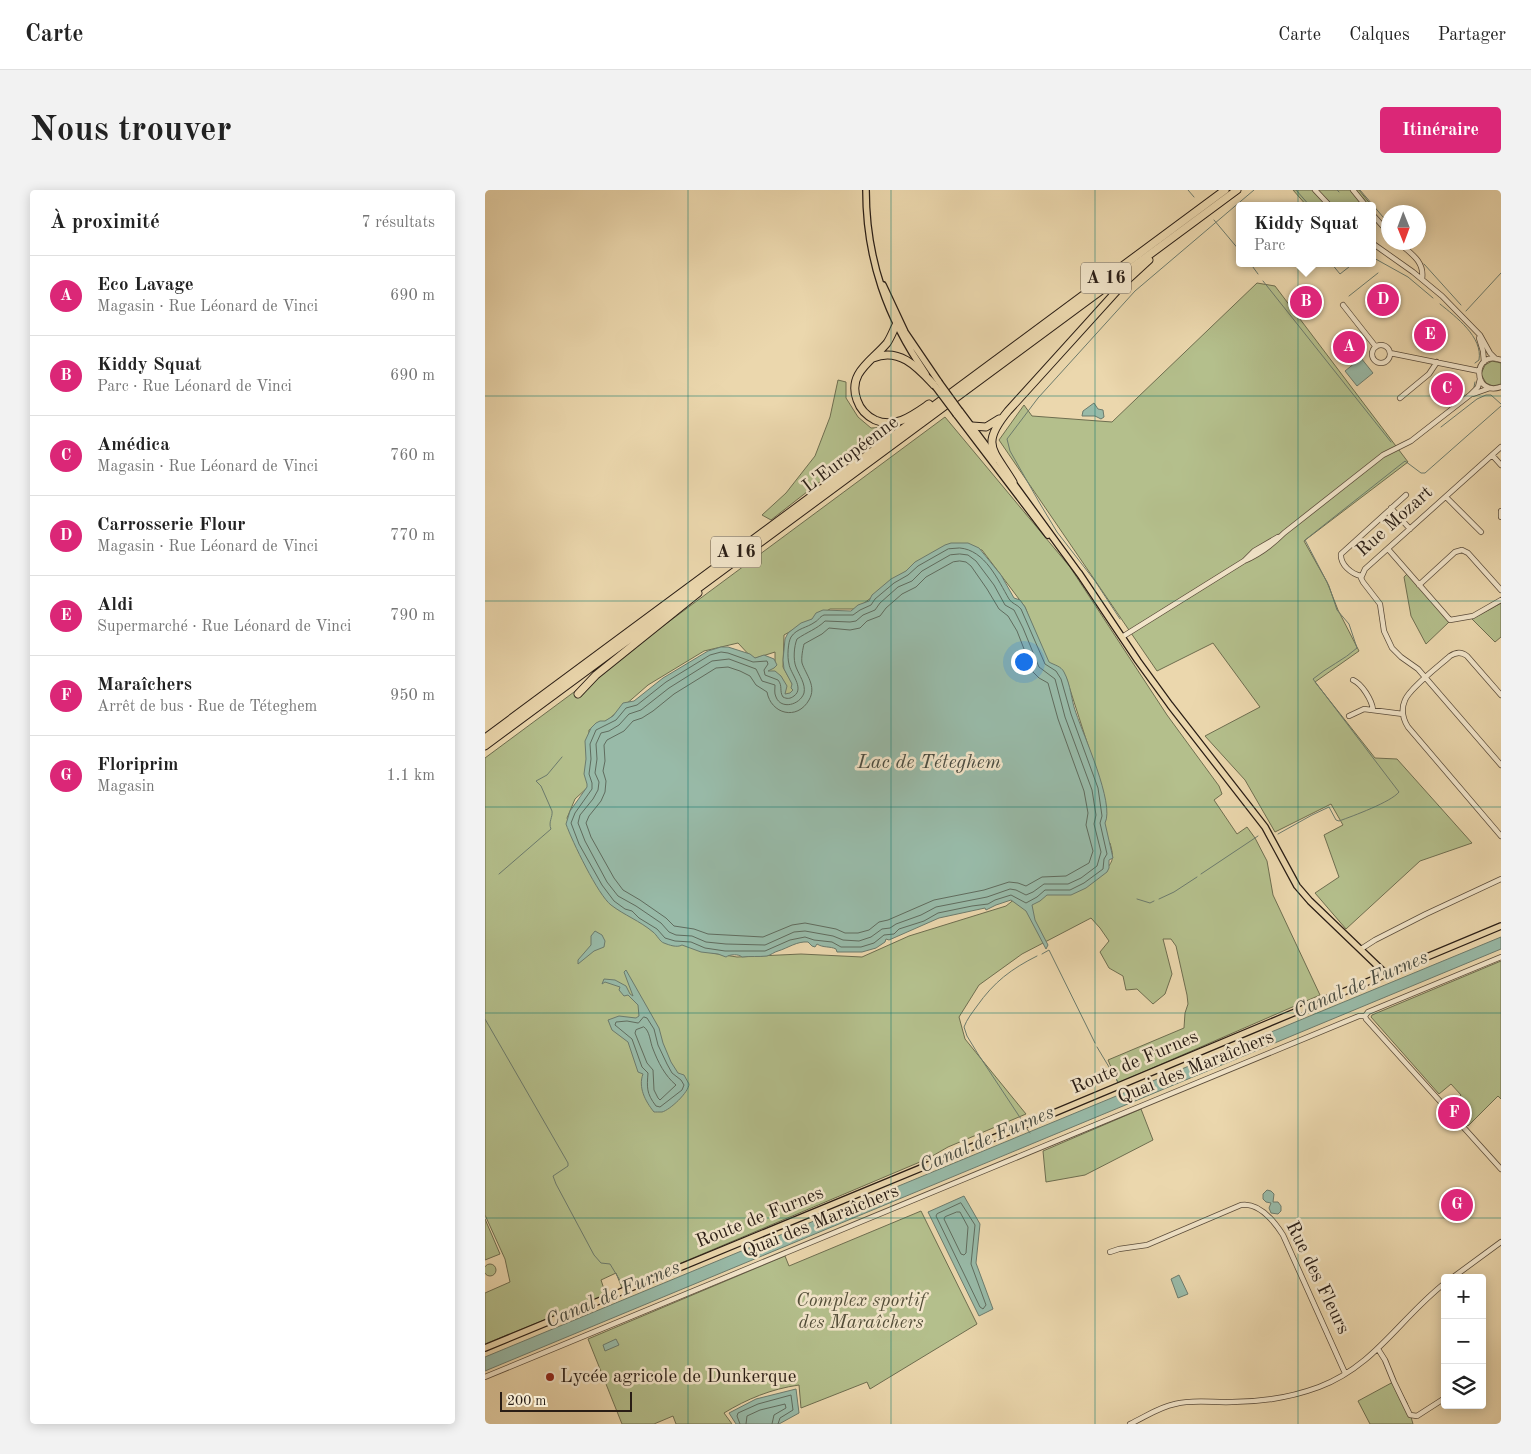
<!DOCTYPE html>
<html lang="fr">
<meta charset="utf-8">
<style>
:root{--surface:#fff;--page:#f2f2f2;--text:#222;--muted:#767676;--line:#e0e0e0;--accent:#db2777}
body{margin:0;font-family:"Old Standard TT",serif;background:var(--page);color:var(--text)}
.controls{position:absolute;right:15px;bottom:15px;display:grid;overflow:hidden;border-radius:5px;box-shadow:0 2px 12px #0003}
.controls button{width:45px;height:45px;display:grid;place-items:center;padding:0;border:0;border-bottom:1px solid var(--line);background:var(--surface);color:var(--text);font:25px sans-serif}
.compass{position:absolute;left:896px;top:15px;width:45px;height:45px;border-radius:50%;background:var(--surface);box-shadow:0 2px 12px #0003;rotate:179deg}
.scale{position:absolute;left:15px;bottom:12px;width:132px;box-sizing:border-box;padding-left:5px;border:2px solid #291d15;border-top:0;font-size:14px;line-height:18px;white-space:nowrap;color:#291d15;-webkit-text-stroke:4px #f2e5ca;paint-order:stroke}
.you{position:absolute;left:538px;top:471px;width:18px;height:18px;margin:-12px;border:4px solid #fff;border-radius:50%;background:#1a73e8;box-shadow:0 0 0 8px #1a73e833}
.badge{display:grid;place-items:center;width:32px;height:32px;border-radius:50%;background:var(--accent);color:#fff;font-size:16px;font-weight:700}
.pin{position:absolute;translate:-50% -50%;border:2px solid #fff;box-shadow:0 1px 5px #0006}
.popup{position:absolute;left:751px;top:12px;width:140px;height:65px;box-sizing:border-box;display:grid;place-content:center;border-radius:5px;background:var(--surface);filter:drop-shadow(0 1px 4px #0005);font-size:16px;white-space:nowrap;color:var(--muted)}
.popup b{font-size:19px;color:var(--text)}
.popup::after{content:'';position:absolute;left:50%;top:100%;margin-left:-10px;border:10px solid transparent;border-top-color:var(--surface)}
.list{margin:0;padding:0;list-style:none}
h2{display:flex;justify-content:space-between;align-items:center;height:65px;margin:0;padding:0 20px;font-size:21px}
h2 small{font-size:16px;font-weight:400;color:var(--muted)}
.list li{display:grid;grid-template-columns:32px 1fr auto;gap:15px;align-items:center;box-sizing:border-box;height:80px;padding:0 20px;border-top:1px solid var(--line)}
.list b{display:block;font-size:19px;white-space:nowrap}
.list p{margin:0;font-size:16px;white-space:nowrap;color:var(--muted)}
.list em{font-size:16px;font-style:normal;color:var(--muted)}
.icon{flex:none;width:28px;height:28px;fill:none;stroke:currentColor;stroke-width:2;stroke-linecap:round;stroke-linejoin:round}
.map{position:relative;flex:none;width:1016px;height:1234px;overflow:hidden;border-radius:5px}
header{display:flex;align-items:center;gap:30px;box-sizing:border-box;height:70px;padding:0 25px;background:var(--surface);border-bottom:1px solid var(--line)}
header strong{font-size:24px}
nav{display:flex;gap:28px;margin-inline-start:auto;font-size:18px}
.intro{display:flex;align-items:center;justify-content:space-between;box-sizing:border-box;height:120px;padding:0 30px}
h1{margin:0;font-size:35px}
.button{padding:12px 22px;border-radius:5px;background:var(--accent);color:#fff;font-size:18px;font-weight:700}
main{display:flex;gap:30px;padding:0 30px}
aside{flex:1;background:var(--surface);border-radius:5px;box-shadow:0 2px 12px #0003}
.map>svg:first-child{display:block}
.green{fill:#b4bf8c;stroke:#6e6e50;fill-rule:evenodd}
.water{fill:#98baa8;stroke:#6c7b6d}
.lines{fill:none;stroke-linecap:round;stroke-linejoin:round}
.shore{stroke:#606c5e;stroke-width:1}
.stream{stroke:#6c7b6d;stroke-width:1}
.minor-casing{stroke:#5a4c3b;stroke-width:6}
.major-casing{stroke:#291d15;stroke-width:8}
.highway-casing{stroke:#291d15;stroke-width:9}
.minor{stroke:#f2e5ca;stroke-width:4.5}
.major{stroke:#ebd7ad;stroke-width:5.5}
.highway{stroke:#ebd7ad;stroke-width:7}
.major-bridge-casing{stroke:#291d15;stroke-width:8;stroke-linecap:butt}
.major-bridge{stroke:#ebd7ad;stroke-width:5.5}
.grid{fill:none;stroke:#0f766e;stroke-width:1;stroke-opacity:0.55}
.poi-dot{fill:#8f2418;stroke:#f2e5ca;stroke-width:2}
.labels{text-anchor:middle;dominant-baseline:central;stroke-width:5;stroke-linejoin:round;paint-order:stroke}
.shield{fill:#f2e5ca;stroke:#65594b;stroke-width:1}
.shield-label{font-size:18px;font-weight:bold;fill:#291d15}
.street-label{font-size:19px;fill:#291d15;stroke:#f2e5ca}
.park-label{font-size:19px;font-style:italic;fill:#534e39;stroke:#f2e5ca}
.poi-label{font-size:19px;fill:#291d15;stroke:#f2e5ca;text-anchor:start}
.water-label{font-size:20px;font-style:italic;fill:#4a4c41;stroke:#f2e5ca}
</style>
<header>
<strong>Carte</strong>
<nav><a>Carte</a><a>Calques</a><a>Partager</a></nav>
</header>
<div class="intro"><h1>Nous trouver</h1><a class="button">Itinéraire</a></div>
<main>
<aside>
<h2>À proximité<small>7 résultats</small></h2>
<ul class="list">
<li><span class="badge">A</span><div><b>Eco Lavage</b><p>Magasin · Rue Léonard de Vinci</p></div><em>690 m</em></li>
<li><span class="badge">B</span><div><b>Kiddy Squat</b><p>Parc · Rue Léonard de Vinci</p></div><em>690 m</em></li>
<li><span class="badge">C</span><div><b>Amédica</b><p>Magasin · Rue Léonard de Vinci</p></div><em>760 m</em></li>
<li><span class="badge">D</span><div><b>Carrosserie Flour</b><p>Magasin · Rue Léonard de Vinci</p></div><em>770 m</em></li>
<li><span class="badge">E</span><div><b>Aldi</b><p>Supermarché · Rue Léonard de Vinci</p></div><em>790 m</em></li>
<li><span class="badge">F</span><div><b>Maraîchers</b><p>Arrêt de bus · Rue de Téteghem</p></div><em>950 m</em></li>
<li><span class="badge">G</span><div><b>Floriprim</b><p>Magasin</p></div><em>1.1 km</em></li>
</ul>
</aside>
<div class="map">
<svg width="1016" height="1234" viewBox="0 0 1016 1234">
<rect width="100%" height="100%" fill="#ebd7ad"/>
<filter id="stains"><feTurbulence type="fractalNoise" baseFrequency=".004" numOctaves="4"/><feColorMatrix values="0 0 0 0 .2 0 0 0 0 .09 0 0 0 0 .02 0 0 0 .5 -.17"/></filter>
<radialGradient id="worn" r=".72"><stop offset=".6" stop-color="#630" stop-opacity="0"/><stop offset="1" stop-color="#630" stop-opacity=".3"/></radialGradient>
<path class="green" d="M808 0H874L887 16H822Z
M772 93 790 96 923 272 819 351 842 392 853 420 874 461 830 492 890 568 912 569 987 653 935 671 861 739 830 703 854 687 839 645 858 635 846 614 790 642 760 590 720 546 775 517 728 453 672 481 514 250 539 215 547 226 627 232Z
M1007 171 1016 173V194L1008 196 1001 193 996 184 1000 175Z
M353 190 361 192V208L373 227 386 238 405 237 286 330 277 325 301 303 330 266 345 227Z
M460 227 585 377 682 525 734 596 737 604 729 610 752 644 762 637 770 648 782 671 788 705 835 805 633 893 623 870 699 838 700 823 703 814 702 805 691 756 686 749H678L687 784 680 804 668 814 652 799 641 800 638 786 624 778 615 762 624 751 615 738 606 728 537 764 494 795 474 827 480 849 541 924 463 957 442 969 137 1098 131 1083 116 1090 121 1105 0 1154V1103L25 1092 20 1069 0 1025V568ZM465 354 497 360 540 417 563 476 581 487 618 602 596 643 625 653C629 668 629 671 618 683L531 708 521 716 424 746 377 767 316 764 252 767 227 763 89 647 82 628 90 609 103 597 104 540 124 529 163 495 219 461 253 453 268 469 290 462V473L276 484 291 514 310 504 307 493 298 477 299 445 345 419H371L421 382Z
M923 383 964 432 941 454 926 426 919 387Z
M1016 413V447L1010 452 987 429Z
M1016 771V909L1013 906 983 936 969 920 972 918 970 915 976 905 966 894 954 904 886 827 887 825Z
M656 919 668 950 600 985 561 992 558 961Z
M436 1021 492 1134 385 1199 382 1192 316 1218 314 1195C286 1199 262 1209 239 1223L247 1234H191L188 1226 169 1234H137L103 1149 300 1066 304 1076Z
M0 1029 15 1064 0 1070Z
M-1 1080a6 6 0 1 1 12 0a6 6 0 1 1-12 0Z
M910 1191 922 1213 928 1234H885L873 1211Z"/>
<path class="water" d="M876 168 888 183 872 196 860 181Z
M609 213 613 219 618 220 619 227 616 229 610 226H597L598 221Z
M466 353H483L494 358 516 385 529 408 535 410 540 417 564 472C569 475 576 476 579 482 586 495 586 510 591 523 598 544 630 614 620 633L628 668 624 670V678L622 682 601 698 586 705H562L555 711 547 715 550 730 563 755 561 759 541 721 526 710 511 715 501 720 500 718 454 728 404 750 401 749 400 752 391 758 377 762H352L351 759C345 756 338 758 332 754L330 757 327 756 323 752C312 751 303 758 293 761 289 762 286 765 282 766 274 767 265 766 257 767 254 764 245 764 241 767L233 764 216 762 197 755C192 758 184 755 179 753 175 752 172 745 168 742 155 731 139 725 126 715 113 705 87 651 81 634L85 621 102 597V594L99 584 101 569 100 551 106 538 111 533 115 531H120L128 526 138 513 149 511 178 488 223 461 236 457H243L265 464 270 468 279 465 289 469 292 475 289 478 283 481H290L296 486 302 496 300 504 305 503 308 500 306 498 307 494 299 479 298 470 300 449 303 443 316 433 327 429 331 423 338 420 366 421 373 415 384 411 387 405 406 389 421 381 430 372 460 355Z
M110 741 117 745 120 751 119 757 109 761 93 774V770L106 755V746Z
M1016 747V759L0 1181V1167Z
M141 780 174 838 178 853 186 872 193 883 199 885 204 894C204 902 185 920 177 922 175 922 170 922 169 922 160 911 153 897 158 884L153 882 143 852 127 840 123 830 134 826 151 828 154 826 153 815 143 805 139 806 134 800 135 797 120 792 117 794 119 789 130 790 141 796 145 804 148 806 139 782Z
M782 1000 786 1001 789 1004 788 1012H793L796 1016V1021L793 1024 786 1023 784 1018 786 1013 781 1012 778 1009V1004Z
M479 1006 495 1034 491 1073 508 1119 494 1126 443 1022Z
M694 1085 703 1104 693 1108 686 1089Z
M131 1149 134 1155 120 1161 118 1155Z
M311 1199 314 1223 294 1234H251L244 1223 271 1209Z"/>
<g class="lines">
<path class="shore" d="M475 358C500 360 513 390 524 409 527 414 532 414 536 419L560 474 571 481 576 489 586 524 613 598 617 626 615 633 622 664 619 669 618 679 599 693 585 700H560L552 707 541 713 526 705 510 710 503 714 487 716 453 723 439 731 414 739 409 744 399 745 389 753 376 757H356L347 752 329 750 320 747 305 750 280 761H240L220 758 206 752 190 751 180 748 172 739 154 728 147 721 140 719 129 711 117 695 94 654 86 633 90 623 107 599V593L104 584 106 569 105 554 111 540 131 530 141 518 152 515 181 492 225 465 236 462 243 463 268 472 282 471 283 474 279 480 280 485 293 490C298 496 294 501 298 507 302 509 305 509 309 506 320 498 305 483 304 474 302 467 303 452 306 447 312 438 322 438 330 432 334 430 334 427 339 425H368L375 420 386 415 390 409 409 393 423 385 433 376 463 359Z
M475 364 483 365 491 371 509 395 520 415 529 420 538 438 554 477 570 489 580 527 607 600 611 625 609 634 616 662 612 676 596 688 583 694H559L548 702 541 705 531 700 525 699 502 707 451 717 436 725 411 734 405 738 397 739 386 747 374 751 358 750 348 746 320 741 309 742 280 755 241 754 221 752 207 746 191 745 184 742 176 733 151 716 133 706 122 692 100 651 93 633 95 625 108 609 113 600 114 592 110 583 112 569 111 554 116 543 124 541 134 535 144 524 156 520 184 498 227 471 244 469 271 479 277 491 290 495C290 499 289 503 291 507 296 520 315 515 319 503 321 494 314 485 311 477 308 470 309 456 312 449 322 442 332 439 340 431L365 432 371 431 378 425 390 420 395 413 413 397 427 391 437 381 465 365Z
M475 371 481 372 486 376 502 399 514 419 523 426 532 441 548 482 554 488 563 493 573 529 599 601 603 623 601 635 608 661 604 673 581 686 557 687 541 696 533 693 524 692 499 700 449 710 403 730 394 732 384 740 373 743H360L351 739 320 733 307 735 278 747 223 744 209 739 189 736 181 728 155 710 138 700 129 688 106 647 101 633 104 626 116 611 120 602 121 591 118 581 120 571 119 555 122 550 139 541 148 531 157 528 168 521 189 504 231 478 243 477 255 481 265 486 271 495 282 502C286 524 312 531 324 510 332 496 321 485 317 473 316 468 318 458 319 454L337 444 344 438 365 440 375 438 382 431 395 426 401 418 417 404 431 397 441 387 468 372Z
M159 827 162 828 169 839 173 855 182 874 187 883 196 890 199 895 197 900 175 917 171 916C161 903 162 897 163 883L157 877 147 849 130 835 131 832 142 831 153 833Z
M159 837C165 841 165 852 168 859 173 872 180 886 191 895L175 910 173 908 169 900 168 880 162 873 150 843 151 840Z
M476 1013 490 1035 486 1074 501 1115 498 1119 495 1117 451 1026 452 1024Z
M472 1022H475L483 1037 481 1063 479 1065 476 1064 459 1029 460 1027Z
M255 1234 252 1226 253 1223 273 1214 306 1205 308 1220 295 1228 293 1234
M261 1234 262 1226 275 1220 300 1214 301 1218 289 1225 287 1234"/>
<path class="stream" d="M703 0 709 7
M811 0 825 16
M852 0 854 2
M875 0 904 34
M729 30 755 61
M919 52V53
M887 67 923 87 948 108
M765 73 773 84
M846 73 855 84 869 73
M939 74 976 115
M778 91 906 252
M864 106 893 83
M955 114C971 127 998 147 994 170L990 173
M981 121 1016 83
M989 197 990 192
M956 237 992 209 1001 205H1006L1016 214
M635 429 610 391 572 342 554 312 525 261 522 249 553 208 650 101 769 0
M793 644 827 625 844 617 851 630 854 631C868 626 906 612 914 602L828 489C842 477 859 470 872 458L864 434 852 420 844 396 820 350 920 271 936 283H940L1016 216
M14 684 66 639C63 632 68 627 67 621L56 596 51 591 62 585 77 567
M716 684 773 646
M652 709 665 713 669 711
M674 709 689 702 712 687
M557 764 564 760 610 853
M0 829 83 973V976L68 986 71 994 109 1065 116 1073 125 1074 139 1097
M612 857 633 892
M538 932 493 864 482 846 479 837C482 829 487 823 492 816 509 792 526 779 552 766
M542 939 545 943"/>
<defs>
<path id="minor" d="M830 0 845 16
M868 0 881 16
M887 24 904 43
M913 52C925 63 940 71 937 89
M887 53 928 82 957 106 995 145 1005 163 1010 168
M858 115 891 157
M994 148 998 161 999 172
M887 164a9 9 0 1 1 18 0a9 9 0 1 1-18 0Z
M905 163 994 181
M1016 170C987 159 987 207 1016 197
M988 204 1005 198
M915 208 944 184 952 172
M1016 257 880 379 876 388 878 392 895 414 899 441 907 458 916 467 933 479 1016 575
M1007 265 1016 275
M961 307 996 342
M906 318 925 339
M1016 321V327
M903 359 965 430 988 426 1016 410
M759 371C775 364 786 356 799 343L898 265 926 251 985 205 993 197 995 189
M876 386C867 384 855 375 856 364L921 305
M934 395 970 362 977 360 983 363 1016 400
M637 447 759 371 769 361 793 347
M868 490C877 494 887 510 888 520
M1016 505 982 466C977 462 971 462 965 466 954 476 925 498 920 510 916 519 918 529 923 537L1016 646
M864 526 879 519 918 524
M876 759 890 750 941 724 1016 689
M880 826 881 829 1016 979
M625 1062 634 1059 662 1055 756 1015C774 1012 789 1031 798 1045L860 1183
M967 1088 1016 1052
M893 1159 900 1170 909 1192 925 1225 932 1226 960 1208
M0 1187 874 826H880L883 822 1016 767
M645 1234C660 1227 674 1217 690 1214 709 1209 729 1213 747 1212 776 1212 807 1207 834 1197 890 1176 915 1128 960 1093"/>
<path id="major" d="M381 0C381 69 402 128 441 184
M398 95 420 142 454 192
M475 221 511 269
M471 224 563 345
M526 290 596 386
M594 383 653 471 685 515 780 637 812 696 825 711 901 784
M0 1158 557 928 1016 736"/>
<path id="highway" d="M411 135C408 141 406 147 402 153 387 171 362 183 372 210 375 219 382 226 390 230 410 239 428 225 444 214
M388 168C415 157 433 178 450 196
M487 236 501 237 514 229
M528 292C508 259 495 255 523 221L639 93 664 70
M93 504 111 485 213 403
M0 548 740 0
M0 556 752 0"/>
</defs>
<use href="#minor" class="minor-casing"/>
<use href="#major" class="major-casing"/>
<use href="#highway" class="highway-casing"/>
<use href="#minor" class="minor"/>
<use href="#major" class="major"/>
<use href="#highway" class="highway"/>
<defs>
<path id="major-bridge" d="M454 192 475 221
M450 196 471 224"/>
</defs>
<use href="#major-bridge" class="major-bridge-casing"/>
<use href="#major-bridge" class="major-bridge"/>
</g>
<path class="grid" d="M203 0V1234M406 0V1234M610 0V1234M813 0V1234M0 206H1016M0 411H1016M0 617H1016M0 823H1016M0 1028H1016"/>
<circle class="poi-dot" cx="65" cy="1187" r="5"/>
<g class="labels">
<g class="shield">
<rect x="596" y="72.5" width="50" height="31" rx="4"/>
<rect x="226" y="346.5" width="50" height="31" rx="4"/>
</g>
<g class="shield-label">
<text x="621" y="88">A 16</text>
<text x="251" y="362">A 16</text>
</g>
<g class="street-label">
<text transform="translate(366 265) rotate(-37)">L'Européenne</text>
<text transform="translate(910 332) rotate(-42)">Rue Mozart</text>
<text transform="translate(650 873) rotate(-23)">Route de Furnes</text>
<text transform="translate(711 878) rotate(-22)">Quai des Maraîchers</text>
<text transform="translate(275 1028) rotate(-22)">Route de Furnes</text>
<text transform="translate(336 1032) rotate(-22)">Quai des Maraîchers</text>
<text transform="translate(832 1088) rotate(64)">Rue des Fleurs</text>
</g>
<g class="park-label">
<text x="376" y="1111">Complex sportif<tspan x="376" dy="22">des Maraîchers</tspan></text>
</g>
<g class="poi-label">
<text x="75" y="1187">Lycée agricole de Dunkerque</text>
</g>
<g class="water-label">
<text x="444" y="573">Lac de Téteghem</text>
<text transform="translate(876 795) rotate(-23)">Canal de Furnes</text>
<text transform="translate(502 950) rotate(-23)">Canal de Furnes</text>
<text transform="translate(128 1105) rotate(-23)">Canal de Furnes</text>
</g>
</g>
<rect width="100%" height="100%" filter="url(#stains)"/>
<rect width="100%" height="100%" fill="url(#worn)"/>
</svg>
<div class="controls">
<button>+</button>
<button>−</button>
<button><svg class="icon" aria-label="layers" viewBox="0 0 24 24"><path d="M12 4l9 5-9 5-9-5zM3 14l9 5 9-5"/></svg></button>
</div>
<svg class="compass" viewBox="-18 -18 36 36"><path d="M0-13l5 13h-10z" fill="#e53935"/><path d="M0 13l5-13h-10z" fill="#767676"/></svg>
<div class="scale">200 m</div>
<div class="you"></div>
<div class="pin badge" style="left:864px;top:157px">A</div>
<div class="pin badge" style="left:821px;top:112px">B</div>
<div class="popup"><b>Kiddy Squat</b>Parc</div>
<div class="pin badge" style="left:962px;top:199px">C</div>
<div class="pin badge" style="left:898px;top:110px">D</div>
<div class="pin badge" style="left:945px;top:145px">E</div>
<div class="pin badge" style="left:969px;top:923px">F</div>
<div class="pin badge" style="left:972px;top:1015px">G</div>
</div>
</main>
